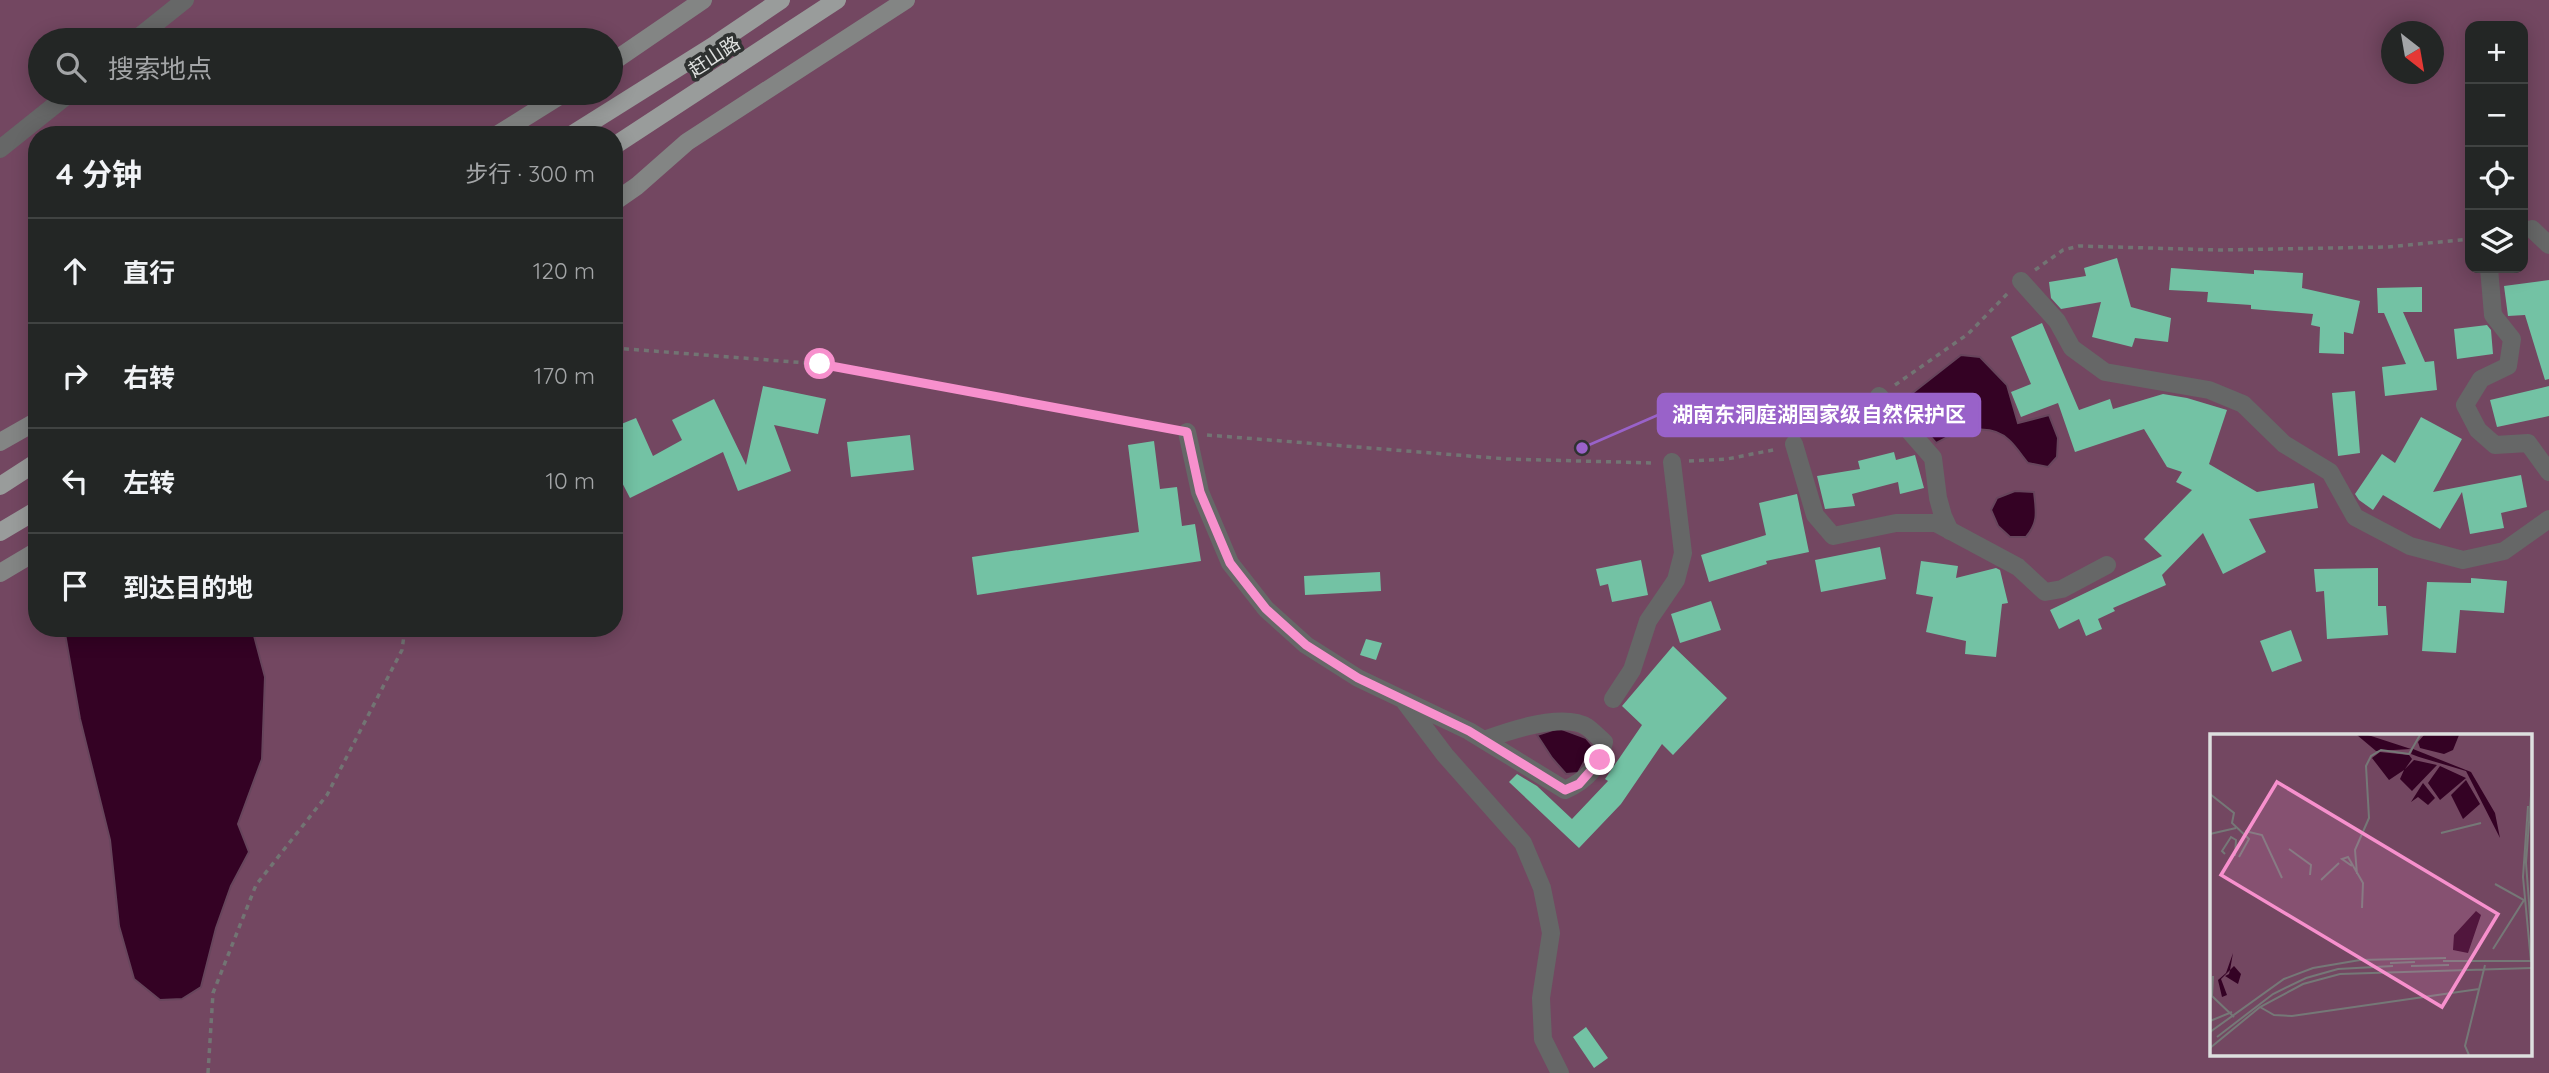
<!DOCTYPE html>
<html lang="zh">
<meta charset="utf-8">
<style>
:root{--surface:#232625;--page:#2f3232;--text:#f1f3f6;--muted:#a3a5a7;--line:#404342}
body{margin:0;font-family:Quicksand,"Noto Sans SC",sans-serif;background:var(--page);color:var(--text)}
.controls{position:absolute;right:21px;top:21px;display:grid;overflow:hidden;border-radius:14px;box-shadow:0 4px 18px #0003}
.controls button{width:63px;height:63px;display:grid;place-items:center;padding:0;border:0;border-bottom:2px solid var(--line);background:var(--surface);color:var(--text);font:35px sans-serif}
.compass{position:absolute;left:2381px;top:21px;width:63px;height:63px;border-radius:50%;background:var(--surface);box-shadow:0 4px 18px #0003;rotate:149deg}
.stop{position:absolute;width:21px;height:21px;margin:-16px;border:5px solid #f790cd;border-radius:50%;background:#fff}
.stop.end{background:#f790cd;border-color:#fff;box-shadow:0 2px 7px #0008}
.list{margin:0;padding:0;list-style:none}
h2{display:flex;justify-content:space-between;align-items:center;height:91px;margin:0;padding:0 28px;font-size:30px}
h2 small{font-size:23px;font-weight:400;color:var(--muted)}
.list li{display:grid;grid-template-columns:46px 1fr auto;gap:21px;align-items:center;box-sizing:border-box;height:105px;padding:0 28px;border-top:2px solid var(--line)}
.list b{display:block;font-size:26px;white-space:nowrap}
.list em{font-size:23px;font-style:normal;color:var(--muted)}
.icon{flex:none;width:38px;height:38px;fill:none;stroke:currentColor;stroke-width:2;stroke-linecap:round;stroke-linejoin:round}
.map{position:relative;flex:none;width:2549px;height:1073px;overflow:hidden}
.search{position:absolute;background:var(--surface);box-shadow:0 4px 18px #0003;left:28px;top:28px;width:595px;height:77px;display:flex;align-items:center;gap:18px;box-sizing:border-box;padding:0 24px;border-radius:38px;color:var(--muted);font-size:26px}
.panel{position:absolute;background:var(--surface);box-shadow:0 4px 18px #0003;left:28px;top:126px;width:595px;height:511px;border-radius:28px}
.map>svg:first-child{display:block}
.green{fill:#734761;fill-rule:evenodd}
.water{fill:#340224;stroke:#67455c;stroke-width:2}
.building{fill:#73c2a4}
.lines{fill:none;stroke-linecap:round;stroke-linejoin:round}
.path{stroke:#727473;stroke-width:3.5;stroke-dasharray:5 5;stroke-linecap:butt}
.minor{stroke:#666767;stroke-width:18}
.secondary{stroke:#838584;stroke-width:18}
.primary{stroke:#999c9b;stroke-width:18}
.route{stroke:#f790cd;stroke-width:9}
.labels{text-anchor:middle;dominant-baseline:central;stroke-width:7;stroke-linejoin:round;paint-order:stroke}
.street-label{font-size:19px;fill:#dee0df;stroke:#2f3231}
.inset-road{fill:none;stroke:#757877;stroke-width:2}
.view{fill:#f790cd;fill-opacity:0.15;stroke:#f790cd;stroke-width:3.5}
.inset-edge{fill:none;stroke:#dee0df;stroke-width:3.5}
.leader{fill:none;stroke:#9962c9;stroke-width:2.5}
.callout-dot{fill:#9962c9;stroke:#2f3231;stroke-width:2.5}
.callout{fill:#9962c9;stroke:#9962c9;stroke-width:2.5}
.callout-label{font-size:21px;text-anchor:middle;font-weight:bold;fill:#fff}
</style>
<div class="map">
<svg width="2549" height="1073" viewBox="0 0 2549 1073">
<rect width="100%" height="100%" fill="#2f3231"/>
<path class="green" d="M0 0H2549V1073H0ZM2470 26H2523V268H2470ZM2392 32H2434V74H2392ZM40 40H611V93H40ZM37 135H614V628H37ZM2211 735H2530V1054H2211Z"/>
<path class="water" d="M1961 355 1980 357 2007 385 2018 423 2049 415 2058 438 2057 457 2048 467 2028 463C2022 456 2017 448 2010 441 1991 421 1957 431 1936 443L1901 402Z
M2015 491 2034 492C2036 511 2039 522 2026 537H2010L1998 526 1991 510 1997 498Z
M64 628H252L265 677 262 759 238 824 249 852 231 886 216 928 201 987 182 999 160 1000 134 979 119 926 110 840 80 719Z
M1559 728 1586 738 1593 746 1578 773 1566 774 1552 758 1537 735Z"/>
<path class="building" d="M2117 258 2131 307 2171 318 2168 342 2135 338 2132 347 2092 337 2101 302 2061 309 2051 298 2049 282 2086 276 2084 268Z
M2171 268 2254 274V270L2303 273 2302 288 2360 301 2353 334 2344 332V354L2319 353 2320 327 2311 325 2313 314 2251 309V305L2207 302 2208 292 2169 290Z
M2549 280V379L2545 380 2525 315 2508 316 2504 286Z
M2422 287V312H2403L2425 362 2434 361 2437 390 2385 396 2382 367 2406 364 2384 313H2378L2377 288Z
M2042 323 2079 410 2110 399 2113 409 2163 394 2187 398 2227 410 2209 464 2257 492 2314 483 2318 508 2249 519 2266 552 2223 574 2203 533 2162 575 2166 585 2113 608 2115 611 2098 619 2102 629 2086 636 2079 619 2059 629 2050 610 2162 556 2144 539 2192 490 2176 482 2182 472 2167 467 2144 429 2075 452 2058 403 2021 417 2011 392 2031 384 2011 337Z
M2487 325 2491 330 2493 354 2457 359 2454 329Z
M763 386 826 399 818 434 774 425 791 471 738 491 723 452 630 498 614 467V427L636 418 653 456 682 440 672 420 714 399 746 465Z
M2549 386V416L2497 427 2490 400Z
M2355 391 2360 453 2338 456 2332 393Z
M2421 417 2462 439 2433 492 2521 475 2527 507 2501 513 2504 528 2470 534 2462 492 2440 529 2383 495 2373 510 2359 500 2355 494 2382 454 2395 463Z
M910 435 914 470 851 477 847 442Z
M1154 441 1160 489 1177 487 1182 526 1195 524 1201 561 977 595 972 557 1139 532 1128 445Z
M1894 452 1896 460 1915 455 1924 488 1900 494 1898 482 1852 494 1855 506 1825 509 1817 476 1860 469 1858 461Z
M1797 494 1809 552 1766 561 1767 564 1709 582 1701 555 1766 535 1759 503Z
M1880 547 1886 579 1821 592 1815 560Z
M1641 560 1648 595 1612 602 1608 584 1600 586 1596 569Z
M1921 561 1958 566 1956 578 1996 568 2000 570 2008 603 2002 604 1996 657 1965 654 1966 641 1926 632 1933 597 1916 594Z
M2378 568V606H2386L2388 635 2327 639 2324 591 2316 592 2314 569Z
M1380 572 1381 591 1305 595 1304 576Z
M2471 578 2507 581 2504 613 2460 610 2456 653 2422 651 2427 582 2471 583Z
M1711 601 1721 630 1680 643 1671 614Z
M2291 630 2302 661 2272 672 2260 641Z
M1366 639 1382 643 1376 660 1360 655Z
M1673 646 1727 698 1673 755 1662 744 1621 804 1579 848 1509 782 1517 774 1537 786 1572 819 1608 781 1605 779 1642 725 1622 706Z
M1586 1027 1608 1058 1594 1068 1573 1037Z"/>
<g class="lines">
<path class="path" d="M2035 270 2063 250 2079 246 2219 250 2388 247 2470 239
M614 348 820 364 1168 429
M1895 385 1968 334 2008 293
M1207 435 1507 459 1653 463
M1811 435 1862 406
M1689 461 1727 459 1778 449
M208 1073 213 993 256 885 327 795 402 650 405 628"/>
<path class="minor" d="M135 40 185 0
M0 149 70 93
M2532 229 2549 245
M2489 268 2493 315 2512 339 2508 366 2481 379 2465 405 2478 430 2495 445 2528 443 2549 472
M2021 281 2057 321 2072 348 2105 372 2209 390 2243 404 2284 444 2330 472 2355 517 2410 546 2463 560 2504 551 2549 519
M1879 396 1933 458 1938 498 1943 516 1950 531
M1187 432 1200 492 1230 563 1266 609 1306 645 1358 678 1469 731 1565 790C1587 780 1599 767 1604 742 1599 738 1593 731 1587 727 1564 712 1508 731 1484 740
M1794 444 1815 515 1833 536 1896 523H1936L2018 567 2045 592 2062 589 2107 565
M1613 699 1632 670 1648 621 1676 580 1683 553 1672 462
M1405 702 1445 755 1523 843 1542 888 1551 933 1541 998 1543 1039 1560 1073"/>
<path class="secondary" d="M611 63 703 0
M497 135 564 93
M614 202 637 186 687 142 906 0
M0 442 37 421
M0 573 37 551"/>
<path class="primary" d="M571 135 716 44 781 0
M614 146 837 0
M0 486 37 462
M0 532 37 510"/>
</g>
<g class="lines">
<path class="route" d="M820 364 1187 432 1200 492 1230 563 1266 609 1306 645 1358 678 1469 731 1565 790 1579 784 1600 760"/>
</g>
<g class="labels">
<g class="street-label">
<text transform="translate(714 56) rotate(-33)">赶山路</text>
</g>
</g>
<g transform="translate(2210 734)">
<rect width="322" height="322" fill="#2f3231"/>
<path d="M0 1H322V321H0Z" fill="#734761"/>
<path d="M147 1H158L201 15 166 17ZM214 1H249L243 16 234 20 210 14 208 8ZM203 15 261 38 285 79 290 104 256 37 209 23 201 20ZM170 18 199 21 202 25 195 35 204 26 227 31 202 57 190 45 194 36 179 46 162 24ZM230 32 256 44 230 66 218 49ZM256 46 270 70 253 85 241 61ZM213 49 225 64 218 71 208 63 201 68ZM266 177 271 181 258 219 243 216 244 201ZM23 219 20 236 24 232 31 240 28 250 15 242 19 240 20 236 11 245 17 261 12 263 8 246 16 239Z" fill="#340224"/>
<path class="inset-road" d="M322 48 316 129 322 208M0 60 24 79 22 89 39 105 29 123M318 72 313 143 321 228M35 97 52 101 72 144M231 99 271 89M0 100 26 94M79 115 101 131 100 141M15 120 12 117 21 103 26 106 25 122M142 132 132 125 138 123 153 149 152 174M147 140 145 116 159 84 156 32 161 22 171 16 199 20 210 1M111 146 129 129M283 215 314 166 285 150M233 227H322M180 229 205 228M201 232 239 231M3 242 2 262 24 283M50 273 64 281 82 282 269 255M0 287 22 278M0 298 74 245 103 234 150 226 236 224M7 303 63 260 96 244 128 235 183 232M0 314 50 273 93 250 130 240 322 234M259 321 255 312 275 231"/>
<path class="view" d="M67 48 288 180 232 273 11 141Z"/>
<rect width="322" height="322" class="inset-edge"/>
</g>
<path class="leader" d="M1582 448L1658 415"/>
<circle class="callout-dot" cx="1582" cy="448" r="7"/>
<rect class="callout" x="1658" y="394" width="322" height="42" rx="7"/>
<g class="callout-label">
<text x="1819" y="422">湖南东洞庭湖国家级自然保护区</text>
</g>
</svg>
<div class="controls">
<button>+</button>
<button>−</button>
<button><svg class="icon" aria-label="locate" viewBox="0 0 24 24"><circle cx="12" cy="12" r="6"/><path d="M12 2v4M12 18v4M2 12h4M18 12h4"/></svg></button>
<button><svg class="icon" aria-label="layers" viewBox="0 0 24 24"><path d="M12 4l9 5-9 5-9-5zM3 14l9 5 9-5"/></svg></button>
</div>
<svg class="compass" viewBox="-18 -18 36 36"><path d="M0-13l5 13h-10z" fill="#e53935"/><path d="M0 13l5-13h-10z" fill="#a3a5a7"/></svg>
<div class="stop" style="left:820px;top:364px"></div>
<div class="stop end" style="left:1600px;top:760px"></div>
<div class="search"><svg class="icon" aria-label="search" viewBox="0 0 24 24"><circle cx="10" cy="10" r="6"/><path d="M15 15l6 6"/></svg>搜索地点</div>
<section class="panel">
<h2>4 分钟<small>步行 · 300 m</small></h2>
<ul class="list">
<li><svg class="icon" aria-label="ahead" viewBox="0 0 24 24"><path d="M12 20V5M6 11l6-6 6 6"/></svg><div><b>直行</b></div><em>120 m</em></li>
<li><svg class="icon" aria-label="right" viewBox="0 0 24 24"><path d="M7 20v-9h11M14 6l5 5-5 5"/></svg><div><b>右转</b></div><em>170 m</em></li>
<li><svg class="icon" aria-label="left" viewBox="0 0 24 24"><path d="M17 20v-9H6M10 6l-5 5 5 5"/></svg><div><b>左转</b></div><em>10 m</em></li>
<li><svg class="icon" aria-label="arrive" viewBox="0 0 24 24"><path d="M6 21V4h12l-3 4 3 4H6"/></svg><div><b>到达目的地</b></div></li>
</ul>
</section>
</div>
